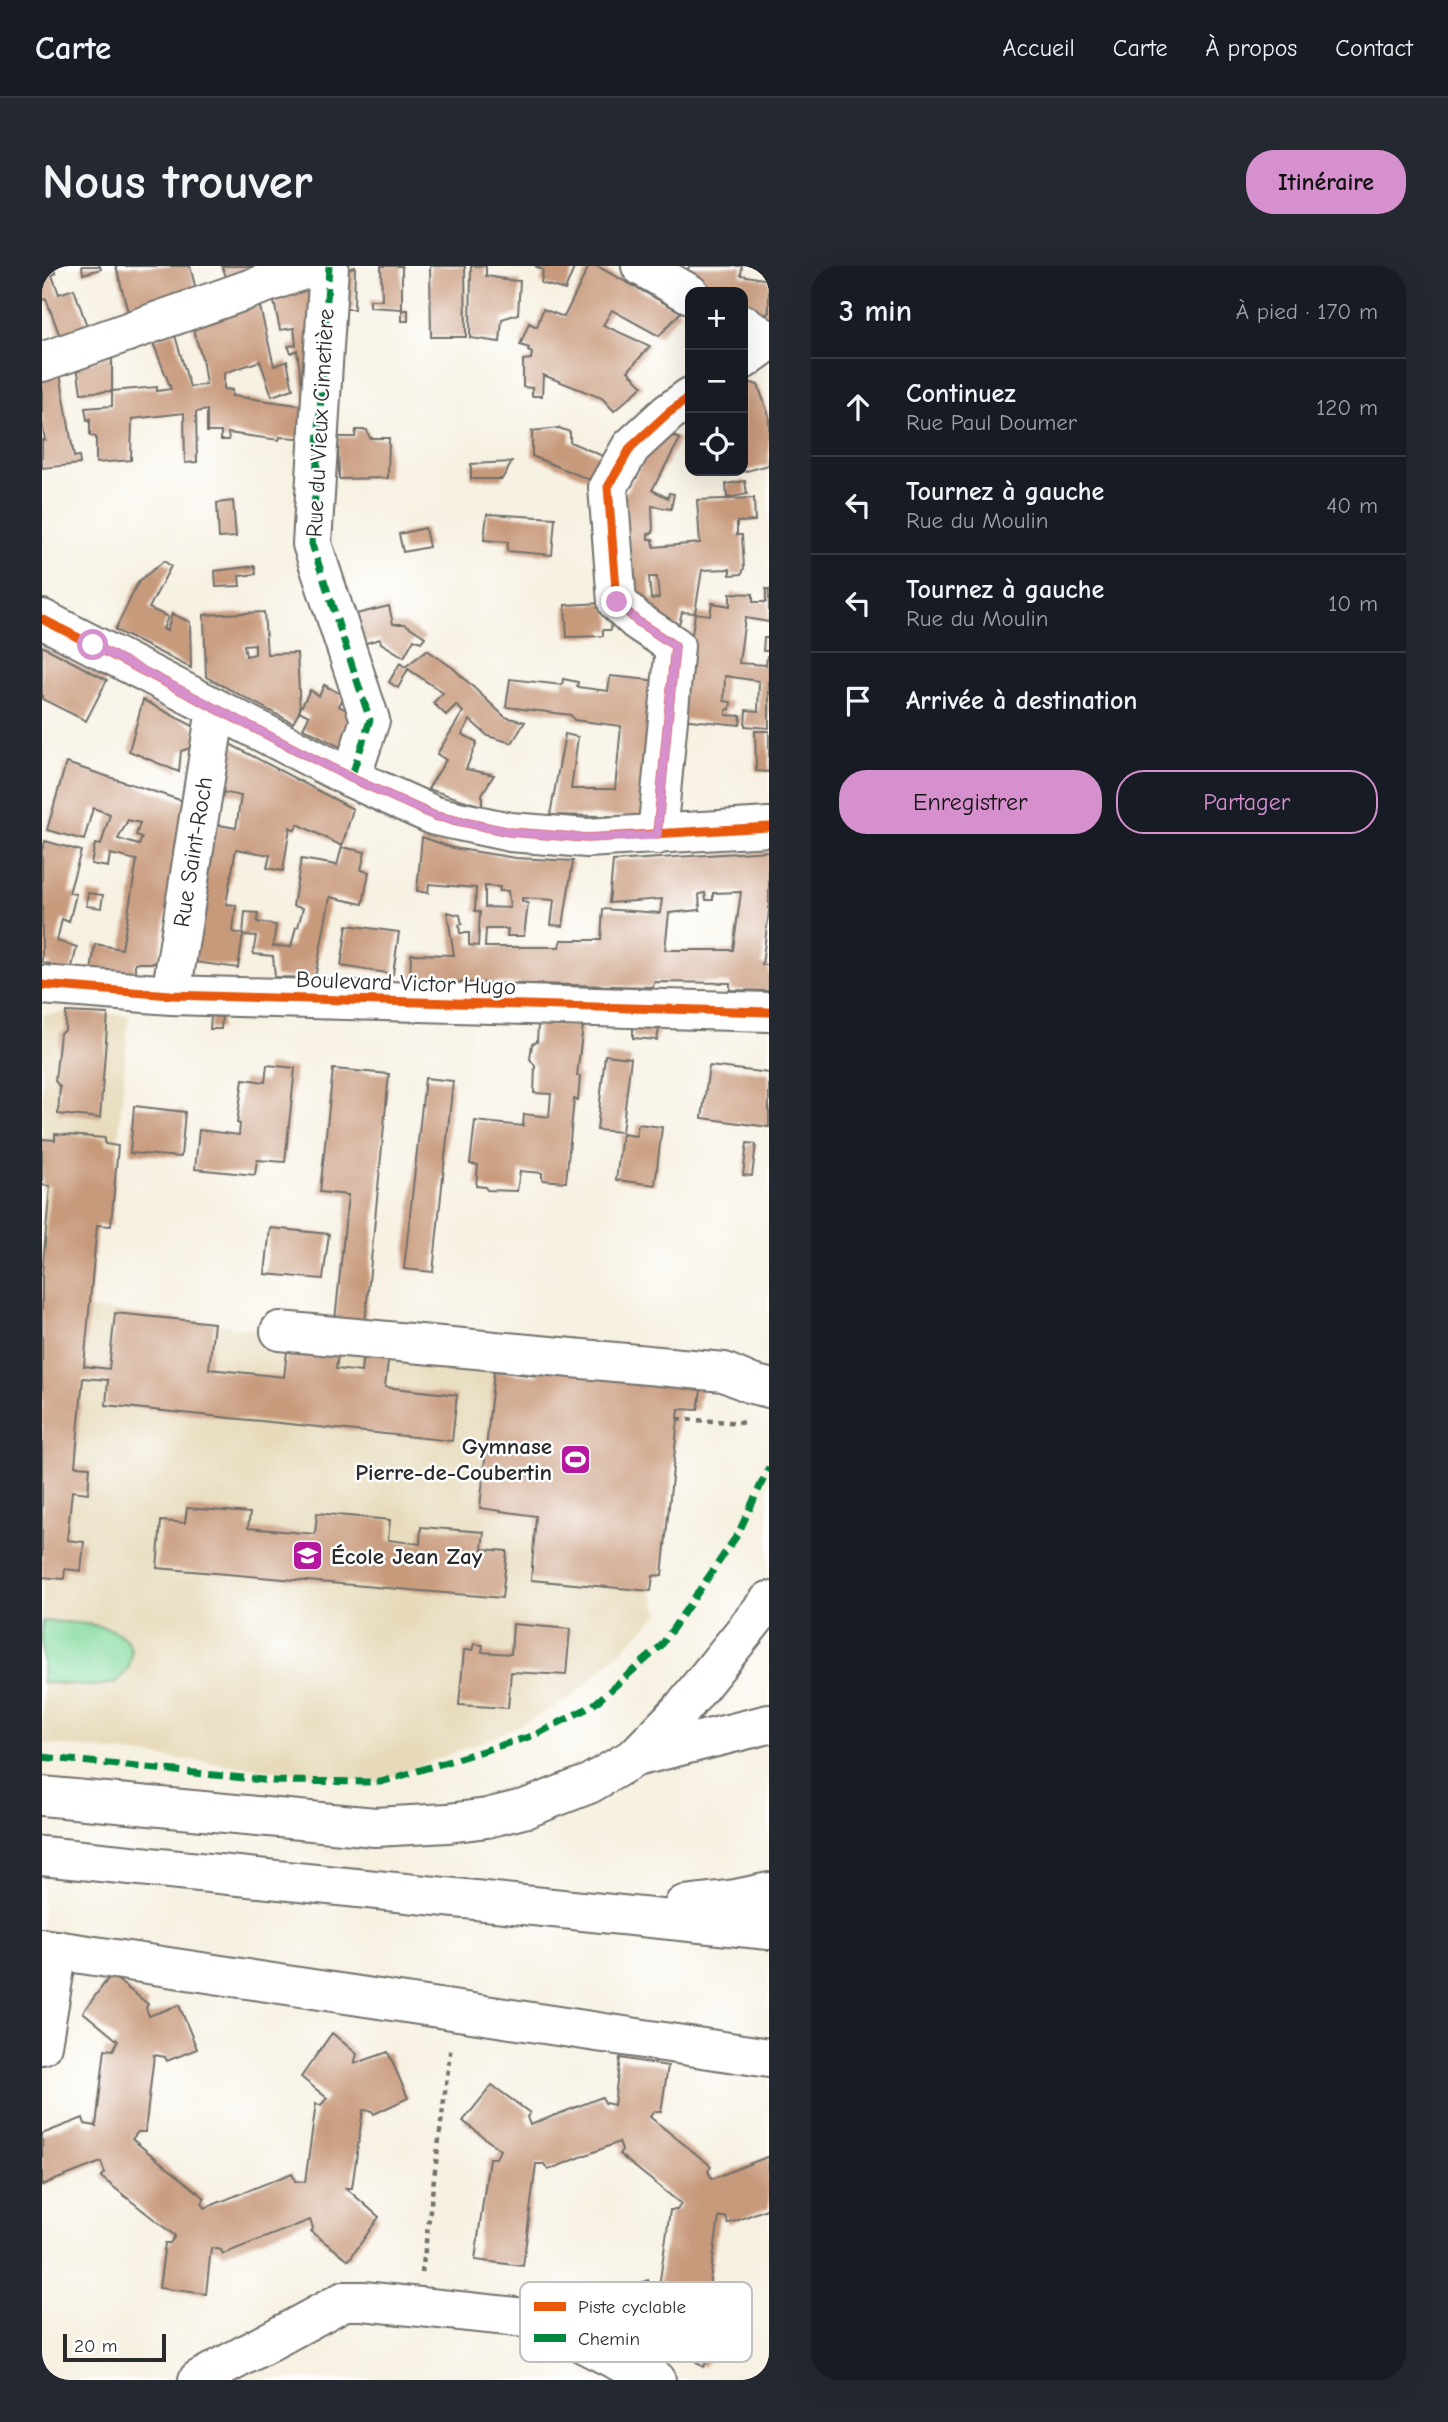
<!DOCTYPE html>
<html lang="fr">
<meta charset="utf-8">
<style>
:root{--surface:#171b24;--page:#242831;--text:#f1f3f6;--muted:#9ea1a6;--line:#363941;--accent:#d690ce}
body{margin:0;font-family:"Comic Neue",sans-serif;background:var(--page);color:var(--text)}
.controls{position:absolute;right:21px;top:21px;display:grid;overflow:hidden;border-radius:14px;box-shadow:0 7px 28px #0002}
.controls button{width:63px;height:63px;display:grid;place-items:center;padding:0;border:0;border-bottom:2px solid var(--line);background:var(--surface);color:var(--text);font:35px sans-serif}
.scale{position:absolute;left:21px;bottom:18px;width:103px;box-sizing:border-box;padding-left:7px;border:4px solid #2b2b2b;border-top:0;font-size:19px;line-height:24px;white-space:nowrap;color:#2b2b2b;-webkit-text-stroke:5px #fff;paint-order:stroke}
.stop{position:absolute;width:21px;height:21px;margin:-16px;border:5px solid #d690ce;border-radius:50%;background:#fff}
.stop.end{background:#d690ce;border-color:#fff;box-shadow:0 2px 7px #0008}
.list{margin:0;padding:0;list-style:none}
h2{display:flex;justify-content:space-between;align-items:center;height:91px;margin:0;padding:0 28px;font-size:30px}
h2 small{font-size:23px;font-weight:400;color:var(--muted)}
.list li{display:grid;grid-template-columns:46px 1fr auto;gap:21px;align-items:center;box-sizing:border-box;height:98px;padding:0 28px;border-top:2px solid var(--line)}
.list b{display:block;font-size:26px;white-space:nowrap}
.list p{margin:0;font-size:23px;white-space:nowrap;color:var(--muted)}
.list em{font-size:23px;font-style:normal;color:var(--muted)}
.actions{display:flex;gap:14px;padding:21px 28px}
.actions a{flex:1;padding:16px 0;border:2px solid var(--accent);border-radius:28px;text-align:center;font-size:24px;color:var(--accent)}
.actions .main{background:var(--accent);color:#111}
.icon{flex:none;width:38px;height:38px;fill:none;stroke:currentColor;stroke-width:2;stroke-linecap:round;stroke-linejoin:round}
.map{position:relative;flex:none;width:727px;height:2114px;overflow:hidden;border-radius:28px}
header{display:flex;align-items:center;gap:42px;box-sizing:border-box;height:98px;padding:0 35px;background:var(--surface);border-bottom:2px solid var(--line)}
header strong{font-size:33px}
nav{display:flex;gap:38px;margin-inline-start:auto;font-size:24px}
.intro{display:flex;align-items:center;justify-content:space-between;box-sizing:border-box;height:168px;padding:0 42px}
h1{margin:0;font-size:49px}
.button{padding:18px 32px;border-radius:28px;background:var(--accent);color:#111;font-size:24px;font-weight:700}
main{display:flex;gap:42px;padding:0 42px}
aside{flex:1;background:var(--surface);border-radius:28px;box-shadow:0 7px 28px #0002}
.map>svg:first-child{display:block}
.built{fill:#e6daba}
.green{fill:#84da9e;stroke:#588264;stroke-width:2}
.building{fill:#c89a7c;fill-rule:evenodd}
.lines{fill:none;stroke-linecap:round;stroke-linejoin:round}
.minor-casing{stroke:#72706b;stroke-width:42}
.major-casing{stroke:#72706b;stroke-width:42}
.path{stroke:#72706b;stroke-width:4.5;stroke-dasharray:5 5;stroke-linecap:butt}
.minor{stroke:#fff;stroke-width:38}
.major{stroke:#fff;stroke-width:38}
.quiet{stroke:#00873e;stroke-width:7;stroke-dasharray:14 7;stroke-linecap:butt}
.cycleway-casing{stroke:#fff;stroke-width:13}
.cycleway{stroke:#e8590c;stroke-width:9}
.route{stroke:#d690ce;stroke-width:9}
.labels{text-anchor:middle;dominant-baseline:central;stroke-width:5;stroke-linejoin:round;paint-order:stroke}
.street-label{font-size:23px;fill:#2b2b2b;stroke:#fff}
.poi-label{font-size:23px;font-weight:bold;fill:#2b2b2b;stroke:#fff;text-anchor:end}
.key{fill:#fff;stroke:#bfbfbf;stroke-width:2}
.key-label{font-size:19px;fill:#2b2b2b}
</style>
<header>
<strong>Carte</strong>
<nav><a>Accueil</a><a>Carte</a><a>À propos</a><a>Contact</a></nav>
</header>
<div class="intro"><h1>Nous trouver</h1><a class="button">Itinéraire</a></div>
<main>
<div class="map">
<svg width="727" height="2114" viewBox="0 0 727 2114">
<rect width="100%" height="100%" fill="#fff"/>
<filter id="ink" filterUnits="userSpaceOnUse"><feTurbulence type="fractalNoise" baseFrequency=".0143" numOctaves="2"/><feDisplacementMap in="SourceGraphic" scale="14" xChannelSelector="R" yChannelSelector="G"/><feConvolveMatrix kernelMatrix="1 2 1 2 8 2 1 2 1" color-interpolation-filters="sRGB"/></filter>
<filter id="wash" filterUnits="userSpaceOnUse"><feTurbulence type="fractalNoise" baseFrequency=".00686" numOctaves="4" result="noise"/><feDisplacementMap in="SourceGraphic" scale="28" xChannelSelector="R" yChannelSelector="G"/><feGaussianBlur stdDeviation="1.57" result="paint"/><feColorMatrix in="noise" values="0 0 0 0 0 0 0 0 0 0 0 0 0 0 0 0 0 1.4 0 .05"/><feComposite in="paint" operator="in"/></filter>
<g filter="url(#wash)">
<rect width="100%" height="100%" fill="#f7f1e2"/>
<path class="built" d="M24 746 87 749 69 960 55 959 47 1043 172 1057 446 1102 452 1105 438 1242 494 1250 489 1314 609 1325 618 1347 526 1435 452 1471 335 1516 0 1477V749Z"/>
<path class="green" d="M0 1355C24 1357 83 1354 89 1384 91 1398 83 1409 73 1417L51 1420 0 1416Z"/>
<g id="blocks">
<path class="building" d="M0 0H11L14 7 10 9 17 28 32 23 47 66 19 73 4 33 0 34Z
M40 0H58L59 3 41 8Z
M74 0H148L154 24 87 50Z
M180 0H213L214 5 186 16Z
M339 0H360V43L328 41V34H340Z
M388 0H423L424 71H389Z
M429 0H444V10L462 13 461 14 478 15 476 48 460 53 458 76 428 72Z
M493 0H533L523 24 499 17 501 4Z
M547 0H555L639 46 617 70 570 44 561 59 608 80 586 105 601 120 572 145 560 132 501 109 500 130H490V122L481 121V94L489 93 490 87 486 85 487 82 478 79 487 57 495 61 501 43 522 51Z
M647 0H700L699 9 727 14V46L720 52 701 41V26H674L644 10Z
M313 1 312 43H294L296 6Z
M280 13 273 173 238 171 237 174 186 167 187 174H179V166H165V144L154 146 155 196 143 197 142 147 90 153 89 194 54 197V171L48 170V153L45 154 43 142 70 140V125L115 121V125L129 123 110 74 132 66 148 121 164 118 160 92 150 60 217 37 232 100 245 95 251 123 230 130 218 95 182 107V123L190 124V130L263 140 255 84 249 87 246 80 254 79 252 62 238 64 231 31Z
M360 44H366V55H360Z
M70 89V125L39 127 35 100Z
M18 107 32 191 37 190 38 198 0 202V174H3L0 157V113Z
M701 114 716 119 727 150V199L701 206Z
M517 162 528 166V176L568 193 553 216 490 190V165Z
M314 164H325L328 172H347L346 212 297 213 296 171H313Z
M618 164 638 173 610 224 626 232 627 227 632 228 629 243 610 240 611 267 606 268V273H611L612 281 658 277 655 234 712 232 713 255 695 256V269H700L702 302 700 308 688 309V303L660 304 653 347 640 346 636 363 593 338 582 230ZM607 311H615L617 332 609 333Z
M470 196 460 213H429V198Z
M683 205H700V206L683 210Z
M703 215 705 228 685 232 684 218Z
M191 235 194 271 177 272 175 237Z
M445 248 513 252 510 289 465 285 466 276 442 274Z
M383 262 387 281 361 286 357 268Z
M122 295 129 300 107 342 126 351 121 363 125 365 130 348 148 356 149 402 73 364 97 315Z
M213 300 214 308 197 310 198 320 174 321 173 305Z
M724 323H727V356L703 352 697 397 724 399 725 390H727V462L703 460 704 444 716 445 717 415 683 410 682 435 689 436 688 443 684 444V449L699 450 698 459 638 453 653 347 668 349 670 337 688 340V327L711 328V336H724Z
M561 337 570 354 569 364H561V370L525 371 523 339Z
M347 340 351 358H363L383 371 379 376 372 373 362 391 339 377 338 373 317 379 310 349Z
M222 346 225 388 255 387 258 444 251 457 164 411 162 349ZM213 378V388L204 390 202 379Z
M722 372H727V385H721Z
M0 380 65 414 44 455 0 433Z
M385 384 411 402 463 451 483 456 470 477 446 470 428 454 420 468 435 476 424 503 452 509 440 528V540L386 523 404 494 395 488 421 446 414 439 404 449 391 437 401 427 366 403 356 422 347 416 358 397 363 401Z
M568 410 617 415 604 551 508 549 523 468 536 471 529 523H573L579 460 532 454 529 449 464 441 468 413 520 419 521 413 536 416 535 421 566 425Z
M282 419 302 430 297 440 318 452 302 483 261 462 267 450 257 445 268 424 277 430Z
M101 434 151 460 156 471 154 480 139 485 137 506 87 485Z
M713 465H727V506L714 505Z
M184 476 311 543 300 580 256 558 253 564 248 561 241 605 225 602 228 589 194 583 184 638 194 639 191 666 201 668 203 646 216 647 215 656 234 659 231 680 249 681 254 661H256L261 642 251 640 259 593 295 599 300 581 323 586 319 604 327 606 321 638 288 631 273 712 233 711 231 690 211 688 214 670 201 669 196 702 145 695 166 557 194 562 199 530 171 524Z
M24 497 144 536 116 697H93V707L49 706 53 678 80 683 95 594 68 588 66 601 49 598 53 578 59 579 68 548 51 542 42 574 5 564ZM86 554 98 557 94 569 100 571 97 579 76 573Z
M380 571 411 582 474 592 531 595 521 660 509 659 512 634 480 632V636L486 637 482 670H465L466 663H444L443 681H517L519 674H559L561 643 618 647 620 633 567 637 571 595 727 585V645L720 699H727V725L688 724V717L612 716 611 721 368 715 369 688 412 689 405 646 418 649 420 658 417 659 418 667H427V679L436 680 438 646 433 645 434 622 387 618 386 627 375 625ZM443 620 458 621 457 625H466L468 642 443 641ZM699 626 691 684H623L627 647 658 644 657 628 663 627 664 634H671V627Z
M3 575 39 585 27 627 34 628 27 656 20 653 15 675 35 681 29 705 6 704 8 698 0 696V585Z
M46 627 61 629 59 642 44 640Z
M305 659 357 666 351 708 299 700Z
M24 746 66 748 58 852 16 848 18 821 13 815 18 767 23 764Z
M169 750 180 751 179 763H168Z
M496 759H541L535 810H538L536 834 532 833 524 916 500 914V907L478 905 475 925 445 924 443 921 434 920 436 899 428 898 433 855 481 860 482 848 507 851 509 828 492 827 493 800 488 793 490 778 495 776Z
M591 761 617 763 615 774 591 772Z
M563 789 589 792 580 866 555 864Z
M225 799 253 802 243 896 215 894 213 909 153 903 157 864 197 869 198 858 195 857 201 813 223 816Z
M667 800 727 807V861L660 852Z
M291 803 347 808 323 1057 293 1055 306 929 278 926Z
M383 812 411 815 391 1006 362 1003Z
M92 840 143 846 139 891 88 887Z
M596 858 620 861 613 919 574 914 580 868 594 870Z
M13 868 63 872V878L76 880 69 960 55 959 42 1100 67 1103 73 1047 172 1057 167 1103 242 1111 246 1077 297 1082 294 1103 319 1106 321 1085 347 1087 343 1121 415 1129 410 1175 64 1139 66 1114 41 1112 33 1200 48 1201 46 1227 30 1225 25 1274 42 1276 39 1305 23 1303 22 1313 0 1311V1009L8 920 0 919V873L13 874Z
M705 877 714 878 710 910 701 909Z
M228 962 287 968 281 1013 223 1008Z
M497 1101 660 1118 656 1144 637 1143 620 1309 611 1310 609 1325 489 1314 494 1250 438 1242 452 1105 495 1110Z
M145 1242 208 1247 206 1262 273 1268 275 1247 348 1254 346 1274 378 1278 379 1261 442 1266 440 1283 465 1285 460 1332 115 1302 119 1255 143 1257Z
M471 1358 528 1363 524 1409 469 1406 466 1442 417 1439 422 1384H430L432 1378 441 1379 440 1386 469 1388Z
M69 1709 106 1738 104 1742 107 1750 137 1739 155 1783 125 1795 123 1791 112 1789 103 1866H96L90 1873 163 1932 160 1937 163 1942 250 1907 253 1915 263 1916 274 1838 279 1839 285 1832 259 1811 290 1767 315 1788 312 1798 346 1786 366 1832 332 1848 330 1845 321 1844 310 1922H304L337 1951 307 1994 269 1966 271 1962 268 1954 181 1988 179 1984 169 1982 164 2028 117 2022 123 1977H128L133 1970 59 1911 63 1907 59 1896 0 1919V1868L41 1852 43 1858 54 1860 63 1783 71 1784 76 1775 41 1746Z
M578 1792 626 1800 619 1846 612 1845 608 1851 669 1900 666 1905 670 1913 727 1890V1942L686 1958 684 1951H677L666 2028 661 2027 654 2035 690 2064 661 2101 624 2072 627 2068 624 2058 580 2075 562 2031 606 2014 609 2021H617L628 1944H635L639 1938 577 1888 580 1884 577 1876 506 1904 502 1898H494L481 2000 433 1994 447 1892H454L458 1884 421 1855 450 1819 488 1847 485 1851 488 1859 560 1831 563 1837 572 1839Z"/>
</g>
</g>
<g filter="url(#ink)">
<use href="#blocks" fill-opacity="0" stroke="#72706b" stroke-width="2"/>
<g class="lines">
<defs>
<path id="minor" d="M287 0 270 278 328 454 309 512
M599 0 648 28
M701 58 727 75 701 94
M0 96 273 0
M0 353 309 512 393 550 468 566 545 572 727 561
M615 569 633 380 595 355 575 336 566 221 589 181 626 147 648 131
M0 719 129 729 727 746
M129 729 174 443
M238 1065 682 1106 710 1118 727 1122
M0 1682 727 1792
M0 1779 16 1684
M156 2114 302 2035H321L493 2053 614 2114"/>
<path id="major" d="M593 1491 639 1444 727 1335
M0 1530 333 1561 406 1557 445 1552 485 1542 547 1518 593 1491 727 1458
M0 1590 727 1664
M642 1639 693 1633 727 1626"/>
</defs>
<use href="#minor" class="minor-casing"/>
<use href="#major" class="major-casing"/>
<path class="path" d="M636 1153 705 1157
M380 2007 409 1779"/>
<use href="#minor" class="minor"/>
<use href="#major" class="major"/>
<path class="quiet" d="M287 0 270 278 328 454 309 512
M0 1491 230 1515 339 1516 493 1469 550 1440 619 1380 696 1268 727 1201"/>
<defs>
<path id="cycleway" d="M0 353 309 512 393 550 468 566 545 572 727 561
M615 569 633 380 595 355 575 336 566 221 589 181 626 147 648 131
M0 719 129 729 727 746"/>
</defs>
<use href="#cycleway" class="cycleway-casing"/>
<use href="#cycleway" class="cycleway"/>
</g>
</g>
<g class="lines" filter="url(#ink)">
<path class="route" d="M51 379 309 512 393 550 468 566 545 572 615 569 633 380 595 355 575 336"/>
</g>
<defs>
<symbol id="stadium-square" viewBox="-11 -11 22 22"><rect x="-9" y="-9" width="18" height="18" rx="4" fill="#b5179e" stroke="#fff"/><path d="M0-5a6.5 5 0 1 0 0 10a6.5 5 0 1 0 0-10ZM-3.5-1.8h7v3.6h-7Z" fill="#fff"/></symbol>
<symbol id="school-square" viewBox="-11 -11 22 22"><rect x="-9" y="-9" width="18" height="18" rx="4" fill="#b5179e" stroke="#fff"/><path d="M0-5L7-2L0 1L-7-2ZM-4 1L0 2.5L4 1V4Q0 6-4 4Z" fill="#fff"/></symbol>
</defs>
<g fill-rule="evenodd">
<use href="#stadium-square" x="516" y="1176" width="35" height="35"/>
<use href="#school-square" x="248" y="1272" width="35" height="35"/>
</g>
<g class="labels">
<g class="street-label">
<text transform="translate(278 157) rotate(-87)">Rue du Vieux Cimetière</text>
<text transform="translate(151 586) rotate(-81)">Rue Saint-Roch</text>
<text transform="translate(364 717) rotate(2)">Boulevard Victor Hugo</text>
</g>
<g class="poi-label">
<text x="510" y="1180">Gymnase<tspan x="510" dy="26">Pierre-de-Coubertin</tspan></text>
<text x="289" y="1290" text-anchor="start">École Jean Zay</text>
</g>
</g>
<rect x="478" y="2016" width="232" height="80" rx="10" class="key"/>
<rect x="492" y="2036" width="32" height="9" fill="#e8590c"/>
<rect x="492" y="2068" width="32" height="8" fill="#00873e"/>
<g class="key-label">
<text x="536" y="2047">Piste cyclable</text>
<text x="536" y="2079">Chemin</text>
</g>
</svg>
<div class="controls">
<button>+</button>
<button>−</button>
<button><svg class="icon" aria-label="locate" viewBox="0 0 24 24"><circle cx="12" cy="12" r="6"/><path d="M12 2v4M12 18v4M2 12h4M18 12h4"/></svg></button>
</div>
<div class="scale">20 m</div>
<div class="stop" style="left:51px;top:379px"></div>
<div class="stop end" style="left:575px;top:336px"></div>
</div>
<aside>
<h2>3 min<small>À pied · 170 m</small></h2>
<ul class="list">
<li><svg class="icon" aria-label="ahead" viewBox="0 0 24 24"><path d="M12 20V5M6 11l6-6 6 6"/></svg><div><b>Continuez</b><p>Rue Paul Doumer</p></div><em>120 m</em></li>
<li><svg class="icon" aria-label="left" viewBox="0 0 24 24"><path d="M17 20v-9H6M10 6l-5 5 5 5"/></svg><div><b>Tournez à gauche</b><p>Rue du Moulin</p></div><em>40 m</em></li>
<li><svg class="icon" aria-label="left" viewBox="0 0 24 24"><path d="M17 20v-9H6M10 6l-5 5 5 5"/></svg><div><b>Tournez à gauche</b><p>Rue du Moulin</p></div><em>10 m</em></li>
<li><svg class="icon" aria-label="arrive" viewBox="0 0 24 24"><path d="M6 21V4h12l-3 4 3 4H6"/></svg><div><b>Arrivée à destination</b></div></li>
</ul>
<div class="actions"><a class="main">Enregistrer</a><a>Partager</a></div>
</aside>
</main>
